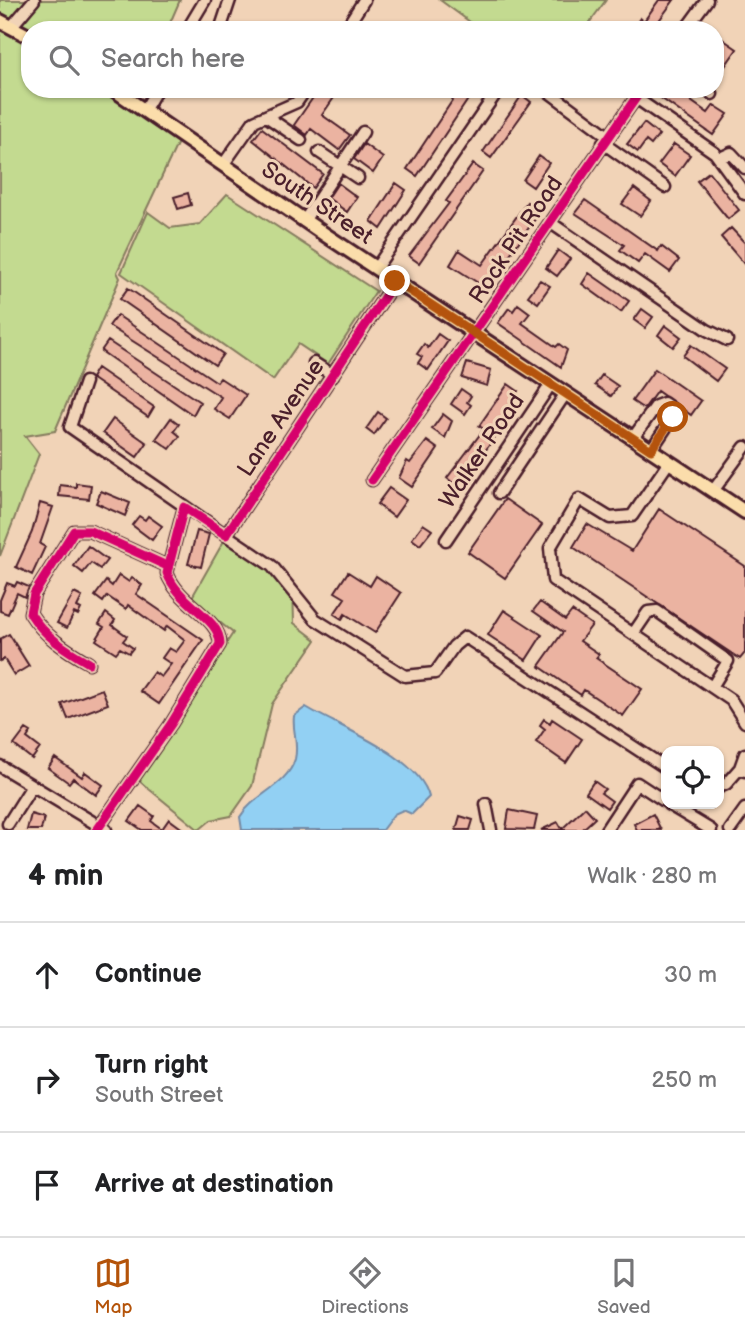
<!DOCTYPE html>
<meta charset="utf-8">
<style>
:root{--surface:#fff;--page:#f2f2f2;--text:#202124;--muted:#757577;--line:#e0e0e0;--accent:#b45309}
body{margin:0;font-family:"Balsamiq Sans",sans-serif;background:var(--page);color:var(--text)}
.controls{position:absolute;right:21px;bottom:21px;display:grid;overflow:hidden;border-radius:14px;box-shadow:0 2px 5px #0004}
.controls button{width:63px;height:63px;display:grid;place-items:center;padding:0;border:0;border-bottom:2px solid var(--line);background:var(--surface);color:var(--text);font:35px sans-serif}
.stop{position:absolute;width:21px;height:21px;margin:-16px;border:5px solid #b45309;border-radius:50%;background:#fff}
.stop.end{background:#b45309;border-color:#fff;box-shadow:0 2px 7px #0008}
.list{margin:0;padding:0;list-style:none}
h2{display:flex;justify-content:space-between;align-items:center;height:91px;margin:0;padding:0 28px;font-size:30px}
h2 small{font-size:23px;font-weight:400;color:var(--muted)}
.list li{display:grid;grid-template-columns:46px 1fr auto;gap:21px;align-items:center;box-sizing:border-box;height:105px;padding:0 28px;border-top:2px solid var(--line)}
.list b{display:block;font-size:26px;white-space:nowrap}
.list p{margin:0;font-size:23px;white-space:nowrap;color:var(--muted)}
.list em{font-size:23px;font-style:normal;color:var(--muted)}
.icon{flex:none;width:38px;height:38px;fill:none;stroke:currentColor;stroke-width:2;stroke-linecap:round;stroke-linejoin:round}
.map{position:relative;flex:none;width:745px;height:830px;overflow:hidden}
.search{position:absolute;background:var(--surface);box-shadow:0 2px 5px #0004;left:21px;right:21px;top:21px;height:77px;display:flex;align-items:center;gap:18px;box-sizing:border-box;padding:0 24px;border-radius:28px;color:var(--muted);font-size:26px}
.sheet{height:406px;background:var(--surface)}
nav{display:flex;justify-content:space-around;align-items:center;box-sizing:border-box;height:98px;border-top:2px solid var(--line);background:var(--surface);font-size:19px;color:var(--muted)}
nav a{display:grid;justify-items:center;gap:4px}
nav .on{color:var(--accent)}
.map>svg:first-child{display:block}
.green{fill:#c3da90;stroke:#867c5e;stroke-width:2}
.water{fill:#92d0f3;stroke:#7589a3;stroke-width:2}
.building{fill:#ebb3a1;stroke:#4a1f2b;stroke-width:2}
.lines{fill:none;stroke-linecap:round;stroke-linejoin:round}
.minor-casing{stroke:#4a1f2b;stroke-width:15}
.major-casing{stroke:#4a1f2b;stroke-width:18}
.minor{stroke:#f1d3b7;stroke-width:10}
.major{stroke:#fbddab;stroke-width:12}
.cycleway-casing{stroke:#f1d3b7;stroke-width:13}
.cycleway{stroke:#d6006c;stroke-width:9}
.route{stroke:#b45309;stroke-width:9}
.labels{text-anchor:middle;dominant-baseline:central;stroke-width:6;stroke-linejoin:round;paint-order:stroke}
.street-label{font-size:23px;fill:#4a1f2b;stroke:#f1d3b7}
</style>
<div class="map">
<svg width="745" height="830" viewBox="0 0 745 830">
<rect width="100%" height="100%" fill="#f1d3b7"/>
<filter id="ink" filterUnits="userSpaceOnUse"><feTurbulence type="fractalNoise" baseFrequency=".0143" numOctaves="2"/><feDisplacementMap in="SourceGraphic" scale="14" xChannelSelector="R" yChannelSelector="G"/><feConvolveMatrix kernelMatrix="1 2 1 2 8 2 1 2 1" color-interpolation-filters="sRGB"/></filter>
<g filter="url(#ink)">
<path class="green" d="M0 0H29L11 21 0 15Z
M40 0H180L167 30 30 32 19 25Z
M440 0H606L584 30H481Z
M0 26 30 43V89H104L179 140 117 272 120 278 55 431 25 436 39 454 0 556Z
M227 194 376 291 328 364 298 344 273 380 121 273 148 212 170 228 200 224Z
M225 539 293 583 294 623 316 640 272 704 252 786 231 816 211 820 199 830 138 780 233 633 191 599Z"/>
<path class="water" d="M306 707C339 727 420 757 429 797L412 814 403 810 394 814 382 830H242L240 817C253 795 288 785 295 759 299 742 292 732 294 716Z"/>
<path class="building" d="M659 0H674L652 30H632L640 18 644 21Z
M715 34 737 49 725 66 715 59Z
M319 89H340L322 115 350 135 339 150 311 129 307 135 294 125Z
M460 89H475L417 176 407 169Z
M662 89H692L697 93 691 101 708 113 714 105 728 114 713 135 658 96Z
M522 95 531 102 491 158 483 152Z
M644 123 659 135 651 145 646 141 638 152 627 144Z
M262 128 323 174 313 188 253 140Z
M364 144 383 158 373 173 354 159Z
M674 144 690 155 675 176 659 164Z
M539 156 549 163 533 187 523 180Z
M473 164 483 171 419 263 409 256 449 203 446 201Z
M709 172 739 210 728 219 697 181Z
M338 183 357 197 347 212 328 198Z
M396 183 406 190 381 229 371 221Z
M634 188 651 201 640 216 622 204Z
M188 193 191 205 178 209 174 197Z
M585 200 658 251 661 246 679 260 670 272 645 254 638 263 620 250 624 245 575 213Z
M527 202 540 212 486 288 450 265 459 250 482 265Z
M731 228 745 243V265L721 237Z
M558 250 570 259 557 276 546 268Z
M589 273 629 301 621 312 582 284Z
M540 280 550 286 538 303 528 296Z
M128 288 223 354 215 365 120 299Z
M518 304 530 313 522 323 556 347 559 344 567 350 561 367 498 323 509 308 513 311Z
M642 309 653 317 645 328 634 320Z
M117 315 217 382 220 378 246 395 230 419 214 409 221 397 109 326Z
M665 325 681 337 673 347 658 335Z
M438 334 448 341 428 370 418 363 422 357 417 354 424 344 428 348Z
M108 341 200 402 193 415 101 351Z
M691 345 725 369 716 381 683 356Z
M467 363 491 370 487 386 462 378Z
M97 368 154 407 148 417 91 378Z
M655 369 701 401 691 415 657 391 644 409 632 401Z
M602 375 618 386 611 396 595 385Z
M508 384 518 391 510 403 516 407 459 488 447 478 484 429 479 426Z
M461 389 471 396 467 402 471 405 465 414 451 404Z
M378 412 386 418 374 435 366 429Z
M443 414 452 421 445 438 432 429Z
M171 418 179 424 174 431 180 436 170 449 156 439Z
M113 419 147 443 137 457 103 433Z
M427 441 438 449 412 487 399 478 407 461 410 463Z
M76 483 91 485 89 499 59 496 60 485 76 487Z
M389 488 406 500 394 517 377 504Z
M101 491 130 503 125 516 96 503Z
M505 499 542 525 505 578 468 552Z
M40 503 53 507 40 544 45 547 32 575 16 567 32 532Z
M659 509 745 566V653L740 659 573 547 587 524 632 551Z
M139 516 145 520 148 516 162 526 152 540 132 525Z
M423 524 432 530 420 545 412 539Z
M197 531 209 534 201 567 188 564Z
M88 546 107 560 100 569 91 563 83 573 74 566Z
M348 572 370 586 376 576 401 593 375 633 345 614 342 619 334 614 345 598 335 592Z
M119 575 129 582 132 578 142 585 136 594 203 640 159 704 140 691 154 672 161 677 171 664 162 658 169 648 176 652 185 640 167 626 164 631 128 605 126 609 107 596 103 602 95 596 106 581 112 586Z
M17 582 29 587 25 597 17 593 8 614 0 611V600L7 583 15 586Z
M74 593 82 597 77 607 81 609 78 615 74 613 67 628 57 623Z
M540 602 565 620 572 611 592 625 580 641 599 654 596 658 642 689 623 716 584 690 581 695 539 666 563 632 533 611Z
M504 610 542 635 526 660 488 635Z
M106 613 115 620 112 625 127 636 123 641 133 648 129 653 120 648 116 653 96 640 104 627 99 624Z
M9 634 29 666 14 675 4 659 0 661V639Z
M102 689 108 704 68 719 62 704Z
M544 719 550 723 552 719 582 739 566 763 536 742 545 729 540 725Z
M26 729 31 732 27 738 40 748 32 759 14 745Z
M55 758 82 777 85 772 103 785 96 795 73 778 69 783 48 768Z
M594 781 605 789 601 793 612 801 607 808 586 793Z
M140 806 154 816 151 821 162 829 169 819 184 830H142L129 821Z
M585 807 595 818 582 830H541L558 822 562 829Z
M509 810 537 816 534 830 506 829Z
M31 814 44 818 41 830H27Z
M653 814 661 830H637L634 824Z
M460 816 473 820 470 830H456Z"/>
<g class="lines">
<defs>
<path id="minor" d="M12 26 34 0
M187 30 205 0
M220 30 230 0
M345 30 364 0
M685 30 707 0
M545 89 608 136
M706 89 712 94
M636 98 715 153 745 194
M144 111 157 89
M266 116 301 140
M603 143 665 187
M319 152 358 178
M720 158 731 153 745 168
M223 165 254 121 297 102 306 89
M304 221 363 132
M551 223 707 330 727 340
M376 268 499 89
M314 363 333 375
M85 382 70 427 226 535 395 281
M633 438 656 406 664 403 671 408 673 417 651 450
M669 462 632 516 610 518 579 499 550 548 553 580 731 700 745 722
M372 480 642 89
M713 491 745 447
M499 493 566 393
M226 535 272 566 315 619 405 676 435 673 454 646 465 637 666 768
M446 540 551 384
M633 634 648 612 657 611 728 661 712 687
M89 663C66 650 44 636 30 613L34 594 74 531H90L167 566
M0 766 106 830
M745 771 740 768 745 754
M719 787 726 784 740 768
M486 804 491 830
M668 804 711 830
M8 824 32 786
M97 830 171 724 220 644C220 617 179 605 167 573L184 507
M606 830 637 783 666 802
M730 830 745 809"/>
<path id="major" d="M0 21 30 37
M113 89 327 236 745 512"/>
</defs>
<use href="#minor" class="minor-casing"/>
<use href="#major" class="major-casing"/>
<use href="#minor" class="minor"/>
<use href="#major" class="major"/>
<defs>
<path id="cycleway" d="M372 480 642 89
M89 663C66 650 44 636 30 613L34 594 74 531H90L167 566
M97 830 171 724 220 644C220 617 179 605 167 573L184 507 226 535 395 281"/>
</defs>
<use href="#cycleway" class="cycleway-casing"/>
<use href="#cycleway" class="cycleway"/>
</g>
</g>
<g class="lines" filter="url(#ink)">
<path class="route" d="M395 281 651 450 673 417"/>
</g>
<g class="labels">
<g class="street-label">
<text transform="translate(317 203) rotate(34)">South Street</text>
<text transform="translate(516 240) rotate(-56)">Rock Pit Road</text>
<text transform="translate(281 418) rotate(-56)">Lane Avenue</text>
<text transform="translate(482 451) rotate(-56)">Walker Road</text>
</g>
</g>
</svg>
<div class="controls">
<button><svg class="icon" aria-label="locate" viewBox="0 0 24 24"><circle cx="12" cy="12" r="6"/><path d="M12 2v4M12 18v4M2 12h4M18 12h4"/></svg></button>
</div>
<div class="stop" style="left:673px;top:417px"></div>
<div class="stop end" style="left:395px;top:281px"></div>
<div class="search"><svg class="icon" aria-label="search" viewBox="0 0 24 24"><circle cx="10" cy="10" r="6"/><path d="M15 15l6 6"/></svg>Search here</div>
</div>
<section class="sheet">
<h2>4 min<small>Walk · 280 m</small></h2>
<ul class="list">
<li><svg class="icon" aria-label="ahead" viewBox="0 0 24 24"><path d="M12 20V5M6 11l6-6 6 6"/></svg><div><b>Continue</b></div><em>30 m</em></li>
<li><svg class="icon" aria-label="right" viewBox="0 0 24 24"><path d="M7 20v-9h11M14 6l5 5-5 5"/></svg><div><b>Turn right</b><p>South Street</p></div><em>250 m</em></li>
<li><svg class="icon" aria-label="arrive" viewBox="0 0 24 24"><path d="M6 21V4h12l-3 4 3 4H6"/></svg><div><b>Arrive at destination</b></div></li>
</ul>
</section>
<nav>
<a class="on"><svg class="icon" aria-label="map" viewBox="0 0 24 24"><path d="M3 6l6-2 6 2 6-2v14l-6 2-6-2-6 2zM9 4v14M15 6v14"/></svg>Map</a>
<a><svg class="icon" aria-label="directions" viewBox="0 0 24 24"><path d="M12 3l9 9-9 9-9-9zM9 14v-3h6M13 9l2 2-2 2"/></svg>Directions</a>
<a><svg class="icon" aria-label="saved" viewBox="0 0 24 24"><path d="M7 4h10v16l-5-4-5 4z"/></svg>Saved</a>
</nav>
